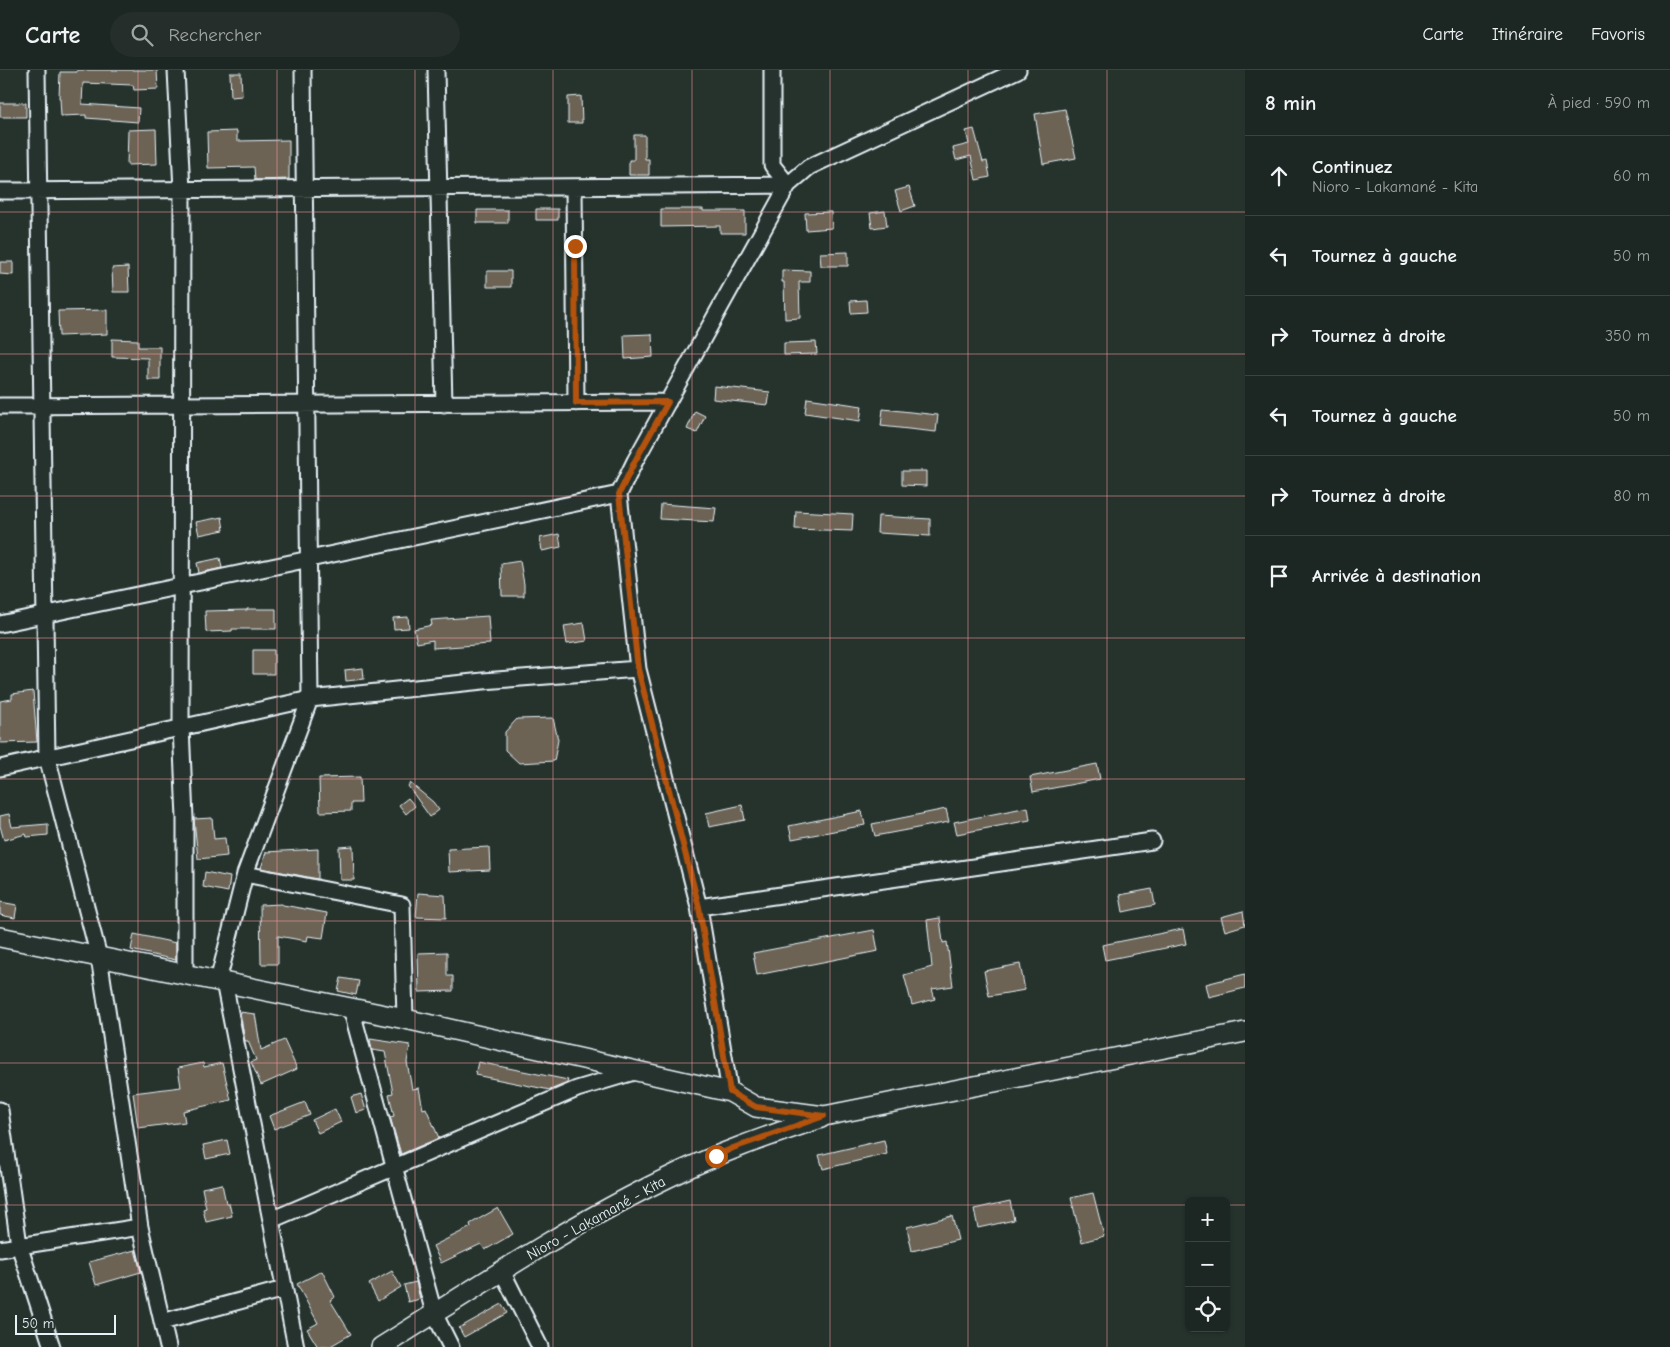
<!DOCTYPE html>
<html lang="fr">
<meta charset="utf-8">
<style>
:root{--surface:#1c2622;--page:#252e2a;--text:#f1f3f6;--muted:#a0a5a5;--line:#3a4340}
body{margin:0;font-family:"Comic Neue",sans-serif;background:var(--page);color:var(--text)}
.controls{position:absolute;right:15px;bottom:15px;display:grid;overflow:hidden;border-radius:8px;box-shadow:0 1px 4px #0004}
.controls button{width:45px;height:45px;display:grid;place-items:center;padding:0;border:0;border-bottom:1px solid var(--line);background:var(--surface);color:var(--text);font:25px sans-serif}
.scale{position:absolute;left:15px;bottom:12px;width:101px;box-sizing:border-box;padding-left:5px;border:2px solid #e8f1f8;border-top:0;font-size:14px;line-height:18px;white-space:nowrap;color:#e8f1f8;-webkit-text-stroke:4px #26332d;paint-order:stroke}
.stop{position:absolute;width:15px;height:15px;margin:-11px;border:4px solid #b45309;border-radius:50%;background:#fff}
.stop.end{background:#b45309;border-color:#fff;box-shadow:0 1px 5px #0008}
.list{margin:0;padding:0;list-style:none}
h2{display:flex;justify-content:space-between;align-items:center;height:65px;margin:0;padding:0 20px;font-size:21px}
h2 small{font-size:16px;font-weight:400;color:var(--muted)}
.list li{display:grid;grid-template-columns:32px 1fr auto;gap:15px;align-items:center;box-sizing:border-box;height:80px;padding:0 20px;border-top:1px solid var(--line)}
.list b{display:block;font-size:19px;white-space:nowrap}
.list p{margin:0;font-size:16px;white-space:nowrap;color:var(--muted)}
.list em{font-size:16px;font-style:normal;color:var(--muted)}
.icon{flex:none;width:28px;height:28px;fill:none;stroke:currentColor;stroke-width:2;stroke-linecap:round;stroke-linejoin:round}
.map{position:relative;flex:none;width:1245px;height:1277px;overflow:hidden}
header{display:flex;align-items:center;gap:30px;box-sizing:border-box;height:70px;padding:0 25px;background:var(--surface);border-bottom:1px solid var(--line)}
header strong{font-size:24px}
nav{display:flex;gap:28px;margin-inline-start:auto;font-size:18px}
.search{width:350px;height:45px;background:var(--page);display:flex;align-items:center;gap:12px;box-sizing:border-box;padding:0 18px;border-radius:28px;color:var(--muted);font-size:19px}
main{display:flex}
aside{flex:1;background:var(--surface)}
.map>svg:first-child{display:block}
.building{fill:#6c6355;stroke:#e8f1f8}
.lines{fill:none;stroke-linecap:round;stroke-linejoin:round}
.minor-casing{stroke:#e8f1f8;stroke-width:19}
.major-casing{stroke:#e8f1f8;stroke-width:22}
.minor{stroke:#26332d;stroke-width:15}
.major{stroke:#26332d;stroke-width:19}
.route{stroke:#b45309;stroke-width:6}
.grid{fill:none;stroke:#ff9aa2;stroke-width:1;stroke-opacity:0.55}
.labels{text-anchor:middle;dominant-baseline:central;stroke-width:4;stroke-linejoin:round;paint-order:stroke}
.street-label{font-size:15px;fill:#e8f1f8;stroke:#26332d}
</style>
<header>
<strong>Carte</strong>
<div class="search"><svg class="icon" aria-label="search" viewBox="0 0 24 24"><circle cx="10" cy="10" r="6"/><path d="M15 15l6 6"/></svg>Rechercher</div>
<nav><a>Carte</a><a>Itinéraire</a><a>Favoris</a></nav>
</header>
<main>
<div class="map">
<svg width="1245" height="1277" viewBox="0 0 1245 1277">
<rect width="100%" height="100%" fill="#26332d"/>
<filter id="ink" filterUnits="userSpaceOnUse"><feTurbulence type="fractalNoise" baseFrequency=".02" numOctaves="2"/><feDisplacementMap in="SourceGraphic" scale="10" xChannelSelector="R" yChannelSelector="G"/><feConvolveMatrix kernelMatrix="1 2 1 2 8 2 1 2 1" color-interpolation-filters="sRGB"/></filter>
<g filter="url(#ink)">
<path class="building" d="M77 0H157L158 19 134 20 133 15 83 13 82 34 139 38 138 52 86 48V45L61 46 60 28H59L60 2H77Z
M230 3H241L242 26 231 27Z
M581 26 582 53H568V27Z
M0 33H26V47H0Z
M1065 39 1076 88 1043 94 1035 44Z
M156 59 157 94 127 95 128 60Z
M974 59 983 92 987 91 990 107 976 110 971 86 956 90 953 78 969 74 966 61Z
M237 61V71L289 70V109L255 110 254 97 208 98 207 62Z
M634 65H645V89H649V105H629V90H634Z
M909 117 915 136 901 141 895 121Z
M536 139H558V150H536Z
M661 139H703V141H745V163H720V156L661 157Z
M477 140H508V153H477Z
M885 141 887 156 872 158 870 143Z
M831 142 832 158 806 160 805 143Z
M848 182V196H821L820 183Z
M0 192H13V205L0 204Z
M128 197 129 222H113L112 198Z
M782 200 810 201V212H799L800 248 785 249 784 212H782Z
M487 201H511V217H487Z
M866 230 867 242 851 243 850 231Z
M107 240V264L59 266 58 241Z
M652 264 653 287 625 289 624 265Z
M112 269 138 270V277H160V310H148V288L112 287Z
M816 272 817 284 784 285V273Z
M714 316 770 322 768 335 713 329Z
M807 328 862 336 860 351 805 343Z
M883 339 938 345 936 362 881 356Z
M695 341 705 346 697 363 687 359Z
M902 401H926V416L902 415Z
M661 434 716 438 714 452 660 449Z
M796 441 853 444 852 461 795 459Z
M878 446 930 449V466L877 463Z
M222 447 224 460 199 465 196 452Z
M559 464 561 477 542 481 540 468Z
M220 488 222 498 199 503 197 493Z
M520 491 524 514V526H502L501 494Z
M247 539H276V559H232V561L206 562 205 541 247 540Z
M488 546 490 574 433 578V570L417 573 414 559 432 555 431 550Z
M408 547 409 558 394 559 393 548Z
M584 553 587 571 567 574 564 556Z
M253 580H274V604H253Z
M363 598 364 609 346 611 345 600Z
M33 621 37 672 0 673V631L12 629V624Z
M553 648 558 670 554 691 519 693 505 680V662L517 649Z
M1097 694 1100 709 1033 722 1030 707Z
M360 707 361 733H351V741L320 742 319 708Z
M410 713 433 732 439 740 430 747 408 716Z
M408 728 415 736 406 744 399 735Z
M742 735 745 750 709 757 706 743Z
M1028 737 1030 750 957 764 954 752Z
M946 739 949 752 875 766 872 754Z
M862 741 865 755 792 769 789 756Z
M9 744 12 757 48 754V765L27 767 26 764 4 770 0 756V746Z
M212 748 214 769 225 768 227 786 198 789 194 749Z
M353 776 354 810H340L339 777Z
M489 777 490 800 449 802 448 779Z
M318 779V809L261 798 266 782Z
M205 802 230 807 228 822 203 817Z
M1152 819 1155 835 1123 842 1120 825Z
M418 823 445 825 446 848 416 847Z
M0 832 17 835 15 848 0 845Z
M282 834 283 835 327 843 323 868 308 866 307 871 278 866V894H261L260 835Z
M1243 841 1245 855 1225 861 1221 847Z
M940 848 943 873 947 872 953 916 932 919 935 929 912 935 904 905 932 897 927 850Z
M1183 859 1186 874 1105 890 1102 875Z
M874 860 878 881 757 905 753 883Z
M134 864 176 873V890L131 880Z
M447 882V906H453V921L419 922 418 883Z
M1020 894 1025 920 989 926 984 901Z
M1245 904V918L1209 927 1206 914Z
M341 908 359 911 356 925 338 921Z
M240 942 255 944 261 980 284 970 297 999 261 1015 251 992 256 990 248 971H245Z
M370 969 410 975 407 992 412 1019 419 1018 423 1039 426 1038 439 1068 401 1084 390 1047 394 1046 389 1024 393 1023 385 982 372 980Z
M478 992 568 1010 567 1013 550 1020 475 1005Z
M203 993 204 997 222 993 231 1030 183 1041 185 1052 138 1058 133 1023 181 1017 178 998Z
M361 1024 366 1040 356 1043 351 1027Z
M305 1032 310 1045 274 1059 269 1046Z
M335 1039 341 1052 318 1063 312 1050Z
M227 1070 230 1084 206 1089 203 1075Z
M884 1070 887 1084 823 1099 819 1085Z
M222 1114 226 1133H229L232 1146 206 1152 203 1139 206 1138 202 1118Z
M1093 1123 1104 1166 1082 1172 1071 1128Z
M1010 1131 1014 1150 978 1158 974 1139Z
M498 1138 513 1164 485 1180 481 1174 441 1193 433 1176 471 1157 470 1154Z
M952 1146 958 1170 912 1181 907 1157Z
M135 1180 141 1202 96 1215 89 1192Z
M322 1201 335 1227 330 1230 351 1264 329 1277H318L307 1259 318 1253 297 1214Z
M392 1201 401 1217 378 1231 369 1214Z
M416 1212 420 1229 408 1232 404 1215Z
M502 1234 507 1243 464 1267 459 1258Z"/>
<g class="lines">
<defs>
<path id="minor" d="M37 0 47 687 99 887 140 1157 168 1277
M176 0 182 120 181 657 185 748V904
M436 0 444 334
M772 0V95L788 115
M574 117 576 333
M0 121 788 115
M0 336 668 332
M0 554 619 424
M638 599 699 837 730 1022
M0 698 310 629 483 611 638 599 619 424 635 391 788 115 809 97 1018 0
M245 804 402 835 405 949
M699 837 1152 771
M218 911 245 804 310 629 303 0
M224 912 296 1277
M351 938 434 1243 451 1277
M0 1040 19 1175 52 1277
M271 1150 577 1019 634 1002
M0 1179 140 1157
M502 1201 540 1277
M162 1252 284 1219"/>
<path id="major" d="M0 867 405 949 730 1022 756 1037 824 1046 1245 962
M381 1277C474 1219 566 1157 665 1109 715 1084 768 1066 821 1048"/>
</defs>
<use href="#minor" class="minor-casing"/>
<use href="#major" class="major-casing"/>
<use href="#minor" class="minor"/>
<use href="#major" class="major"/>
</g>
</g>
<g class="lines" filter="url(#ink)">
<path class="route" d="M575 176 576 333 668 332 635 391 619 424 638 599 699 837 730 1022 756 1037 824 1046 733 1078 716 1086"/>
</g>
<path class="grid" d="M138 0V1277M277 0V1277M415 0V1277M553 0V1277M692 0V1277M830 0V1277M968 0V1277M1107 0V1277M0 142H1245M0 284H1245M0 426H1245M0 568H1245M0 709H1245M0 851H1245M0 993H1245M0 1135H1189M1226 1135H1245"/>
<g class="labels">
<g class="street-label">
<text transform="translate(596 1148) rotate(-29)">Nioro - Lakamané - Kita</text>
</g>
</g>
</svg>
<div class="controls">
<button>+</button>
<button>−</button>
<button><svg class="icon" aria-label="locate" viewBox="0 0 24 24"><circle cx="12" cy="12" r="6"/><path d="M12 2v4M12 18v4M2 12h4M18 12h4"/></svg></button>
</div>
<div class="scale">50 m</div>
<div class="stop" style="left:716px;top:1086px"></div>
<div class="stop end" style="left:575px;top:176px"></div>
</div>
<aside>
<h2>8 min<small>À pied · 590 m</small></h2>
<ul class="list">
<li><svg class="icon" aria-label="ahead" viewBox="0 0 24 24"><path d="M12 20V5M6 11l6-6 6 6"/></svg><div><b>Continuez</b><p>Nioro - Lakamané - Kita</p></div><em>60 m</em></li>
<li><svg class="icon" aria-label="left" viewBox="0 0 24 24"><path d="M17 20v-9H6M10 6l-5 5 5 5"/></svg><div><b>Tournez à gauche</b></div><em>50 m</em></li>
<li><svg class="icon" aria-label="right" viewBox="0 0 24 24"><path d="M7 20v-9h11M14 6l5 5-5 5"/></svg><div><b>Tournez à droite</b></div><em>350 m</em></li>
<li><svg class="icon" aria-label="left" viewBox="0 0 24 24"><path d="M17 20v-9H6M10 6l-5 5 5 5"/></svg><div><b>Tournez à gauche</b></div><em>50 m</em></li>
<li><svg class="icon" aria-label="right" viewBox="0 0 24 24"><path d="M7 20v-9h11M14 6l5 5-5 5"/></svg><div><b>Tournez à droite</b></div><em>80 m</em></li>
<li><svg class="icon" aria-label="arrive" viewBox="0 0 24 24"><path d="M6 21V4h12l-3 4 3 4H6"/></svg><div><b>Arrivée à destination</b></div></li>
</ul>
</aside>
</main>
